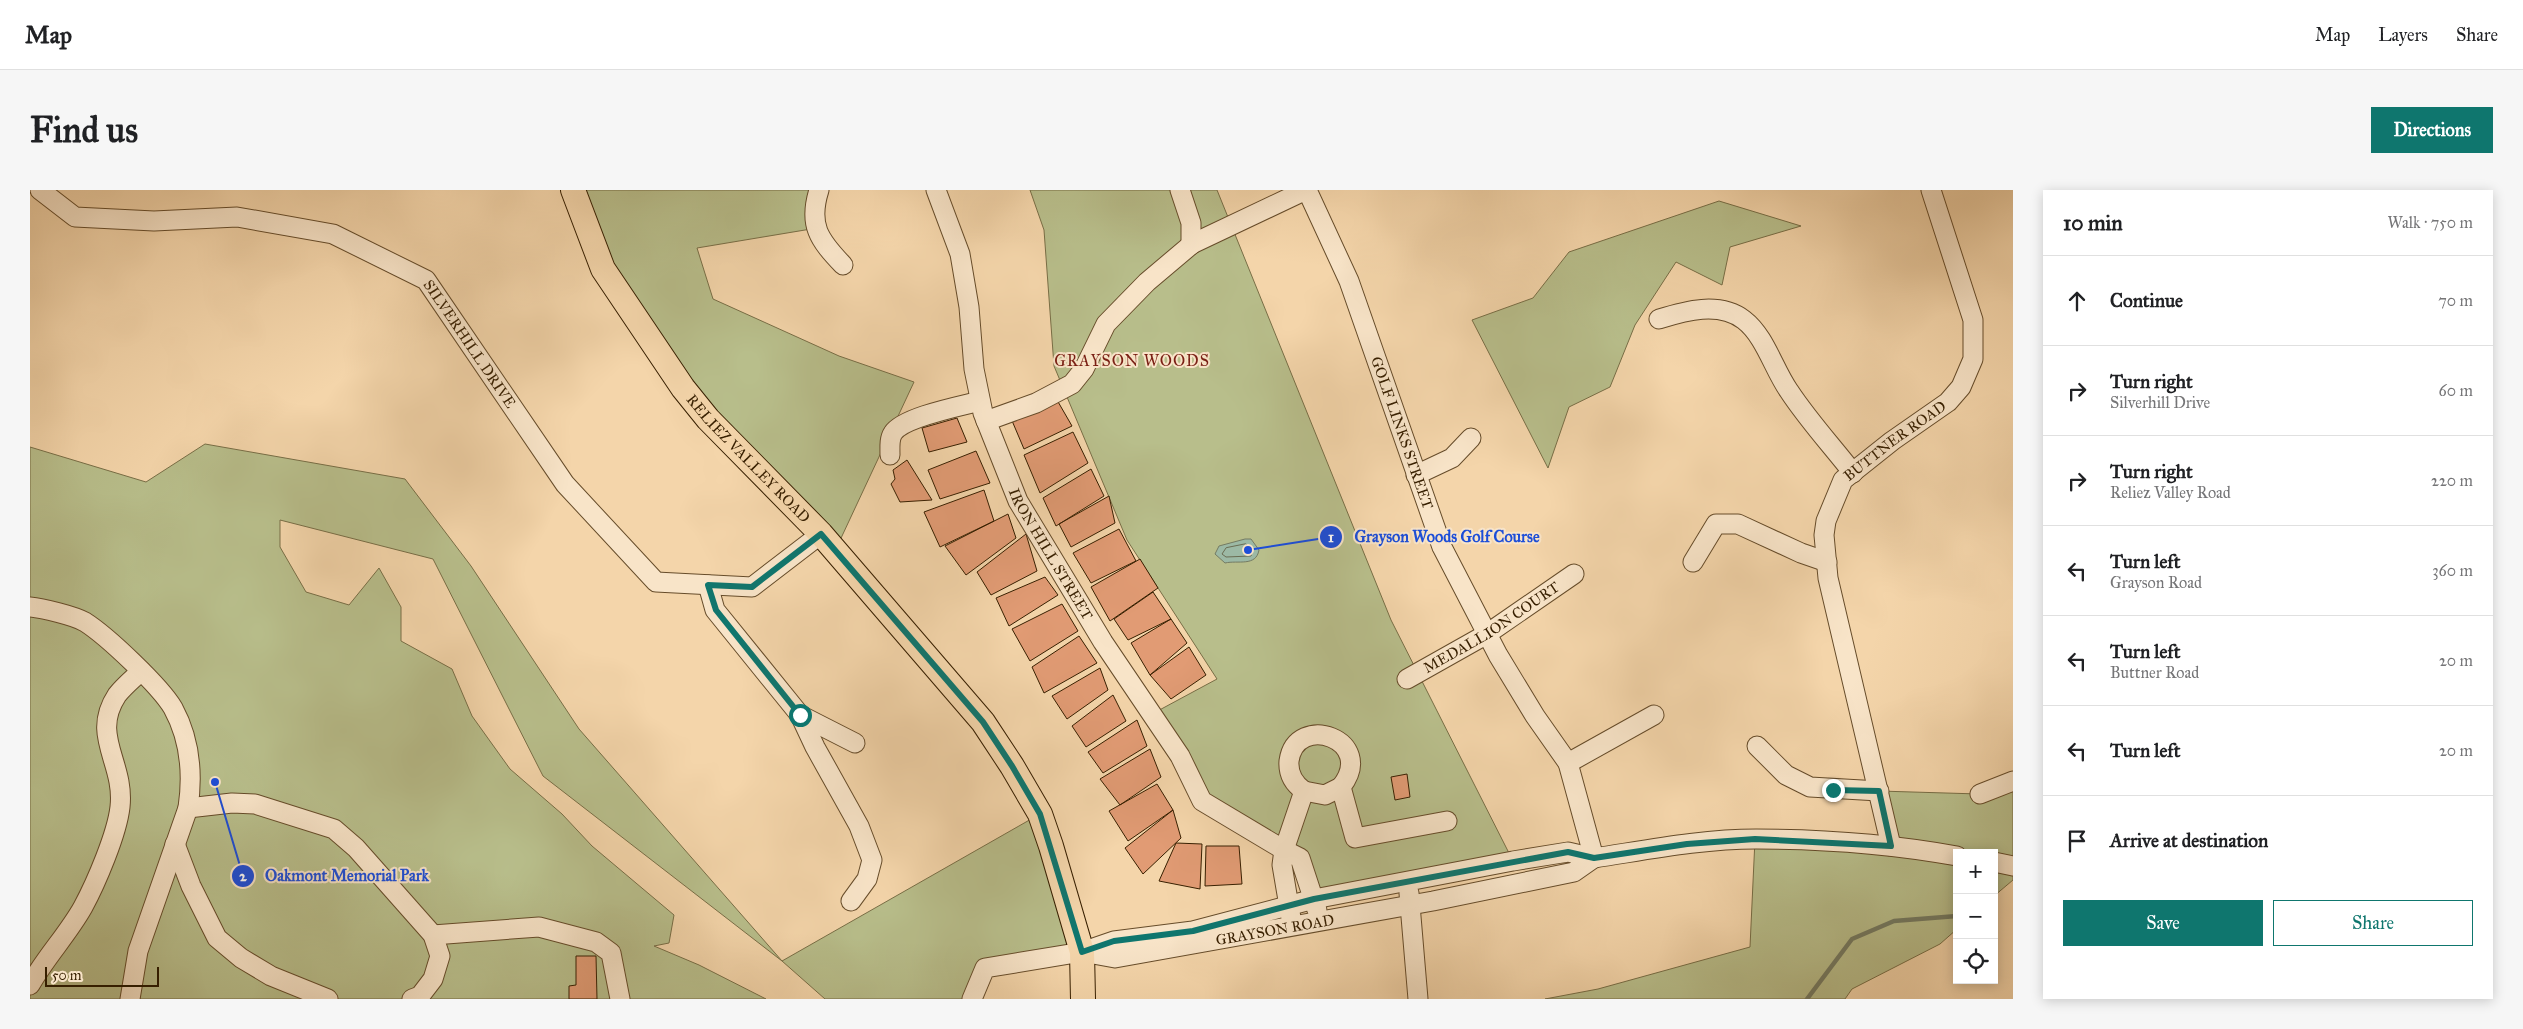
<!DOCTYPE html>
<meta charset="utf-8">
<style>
:root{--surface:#fff;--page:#f6f6f6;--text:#202124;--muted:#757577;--line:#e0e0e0;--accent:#0f766e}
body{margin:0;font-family:"IM FELL Great Primer",serif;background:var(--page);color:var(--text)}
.controls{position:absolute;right:15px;bottom:15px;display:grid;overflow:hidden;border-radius:0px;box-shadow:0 2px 12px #0003}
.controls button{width:45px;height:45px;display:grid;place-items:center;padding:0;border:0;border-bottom:1px solid var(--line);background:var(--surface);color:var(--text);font:25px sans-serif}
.scale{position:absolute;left:15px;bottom:12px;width:114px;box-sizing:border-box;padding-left:5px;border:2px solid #371f00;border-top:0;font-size:14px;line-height:18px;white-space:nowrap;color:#371f00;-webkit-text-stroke:4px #f8e4c8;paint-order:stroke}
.stop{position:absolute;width:15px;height:15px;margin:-11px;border:4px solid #0f766e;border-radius:50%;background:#fff}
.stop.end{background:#0f766e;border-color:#fff;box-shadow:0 1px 5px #0008}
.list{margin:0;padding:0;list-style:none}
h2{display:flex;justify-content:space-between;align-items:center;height:65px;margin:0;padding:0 20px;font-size:21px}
h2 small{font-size:16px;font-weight:400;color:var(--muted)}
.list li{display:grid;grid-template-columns:32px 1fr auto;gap:15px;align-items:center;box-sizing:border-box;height:90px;padding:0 20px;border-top:1px solid var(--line)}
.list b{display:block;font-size:19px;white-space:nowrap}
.list p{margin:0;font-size:16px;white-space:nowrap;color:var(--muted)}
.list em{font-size:16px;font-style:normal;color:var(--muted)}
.actions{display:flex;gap:10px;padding:15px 20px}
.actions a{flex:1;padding:11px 0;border:1px solid var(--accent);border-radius:0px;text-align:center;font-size:18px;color:var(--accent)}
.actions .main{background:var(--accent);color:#fff}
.icon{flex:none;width:28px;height:28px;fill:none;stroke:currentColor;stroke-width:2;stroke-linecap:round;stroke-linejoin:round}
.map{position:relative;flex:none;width:1983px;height:809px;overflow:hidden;border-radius:0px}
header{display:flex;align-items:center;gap:30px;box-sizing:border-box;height:70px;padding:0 25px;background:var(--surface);border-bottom:1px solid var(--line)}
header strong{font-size:24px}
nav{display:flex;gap:28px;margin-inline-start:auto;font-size:18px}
.intro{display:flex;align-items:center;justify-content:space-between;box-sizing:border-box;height:120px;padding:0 30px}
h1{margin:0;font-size:35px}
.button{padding:12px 22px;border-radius:0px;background:var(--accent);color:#fff;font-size:18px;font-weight:700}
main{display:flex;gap:30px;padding:0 30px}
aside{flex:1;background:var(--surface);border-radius:0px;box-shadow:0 2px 12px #0003}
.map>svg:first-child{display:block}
.green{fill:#b8be8b;stroke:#786e46}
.water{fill:#9cb9a5;stroke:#747b63}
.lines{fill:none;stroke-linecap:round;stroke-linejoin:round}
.shore{stroke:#6a6c52;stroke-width:1}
.stream{stroke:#747b63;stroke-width:4.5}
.building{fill:#e19b74;stroke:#371f00}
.minor-casing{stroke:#664c2a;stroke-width:21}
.major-casing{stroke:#371f00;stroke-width:26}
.minor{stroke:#f8e4c8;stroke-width:19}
.major{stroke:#f4d5aa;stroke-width:24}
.route{stroke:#0f766e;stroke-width:6}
.labels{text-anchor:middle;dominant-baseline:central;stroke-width:4;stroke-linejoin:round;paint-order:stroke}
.street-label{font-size:15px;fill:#371f00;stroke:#f8e4c8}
.neighbourhood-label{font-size:16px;letter-spacing:1px;fill:#7a1f14;stroke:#f8e4c8}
.leader{fill:none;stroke:#1d4ed8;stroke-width:2}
.callout-dot{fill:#1d4ed8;stroke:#f8e4c8;stroke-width:2}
.mark-label{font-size:15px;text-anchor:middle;font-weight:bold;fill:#fff}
.callout-label{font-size:16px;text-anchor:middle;font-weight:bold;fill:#1d4ed8;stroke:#f8e4c8;stroke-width:4;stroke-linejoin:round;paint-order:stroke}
</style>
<header>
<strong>Map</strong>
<nav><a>Map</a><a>Layers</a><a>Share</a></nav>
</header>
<div class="intro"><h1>Find us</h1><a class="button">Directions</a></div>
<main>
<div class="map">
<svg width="1983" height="809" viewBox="0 0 1983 809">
<rect width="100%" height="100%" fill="#f4d5aa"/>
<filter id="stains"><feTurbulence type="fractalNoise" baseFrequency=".004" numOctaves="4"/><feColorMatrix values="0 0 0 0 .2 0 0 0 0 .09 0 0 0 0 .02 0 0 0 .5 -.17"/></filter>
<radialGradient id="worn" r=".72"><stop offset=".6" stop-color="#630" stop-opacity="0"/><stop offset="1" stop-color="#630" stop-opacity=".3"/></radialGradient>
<path class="green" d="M543 0H789L787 38 667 58 683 109 809 166 884 192 805 361 678 229 573 79Z
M1000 0H1187L1361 430 1483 671 1286 709 1271 666 1172 611 1122 524 1187 489 1097 350 1024 176 1014 40Z
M1689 11 1771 36 1700 57 1692 95 1646 72 1605 135 1580 197 1539 217 1518 278 1442 130 1503 108 1539 62Z
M175 254 375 289 441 376 549 539 752 771 1010 624 1052 762 955 778 942 809H795L752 771 513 586 403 369 250 330V357L276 402 319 415 349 378 371 417V451L422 479 442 526 480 579 532 624 562 656 644 725 639 753 624 756 669 775 736 809H0V257L116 292Z
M1983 591V690L1964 706V663H1927V739L1910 754 1822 799 1815 809H1515L1568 799 1720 757 1725 649 1861 656 1849 601 1949 604Z"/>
<path class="water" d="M1215 349H1221L1229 360C1226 377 1208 370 1195 373L1185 364 1189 356Z"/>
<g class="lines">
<path class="shore" d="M1216 354 1223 360 1221 366 1196 367 1192 364 1196 358Z"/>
<path class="stream" d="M1777 809 1822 749 1864 731 1927 726"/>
</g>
<path class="building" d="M1027 210 1042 236 994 259 980 226Z
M927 228 937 252 899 262 892 238Z
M1043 242 1058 273 1010 303 994 265Z
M946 261 960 293 910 309 898 280Z
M877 270 902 310 870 312 861 294 865 289 863 280Z
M1061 279 1074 306 1026 336 1013 308Z
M954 300 964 331 910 357 894 322Z
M1079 306 1085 333 1041 357 1029 334Z
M978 324 986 348 936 385 915 356Z
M1089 339 1106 371 1061 393 1043 363Z
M996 344 1007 381 961 405 947 382Z
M1110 369 1128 398 1080 431 1061 397Z
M1015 387 1028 405 979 436 966 408Z
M1123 402 1141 429 1098 450 1084 429Z
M1032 414 1048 441 1000 471 982 439Z
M1141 429 1157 453 1120 485 1101 453Z
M1049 446 1067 473 1014 503 1002 477Z
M1159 457 1176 485 1141 509 1120 485Z
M1070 478 1078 500 1037 529 1022 506Z
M1083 505 1096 531 1056 557 1042 536Z
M1107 530 1117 556 1073 583 1058 562Z
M1120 559 1131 587 1090 615 1070 589Z
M1377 584 1380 607 1365 610 1361 587Z
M1127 594 1143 620 1098 651 1079 621Z
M1143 620 1151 648 1113 684 1095 658Z
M1146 653 1172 654 1170 699 1129 691Z
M1176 656H1209L1212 694 1175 696Z
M546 766H566L567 809H539V796L546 795Z"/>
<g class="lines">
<defs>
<g id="minor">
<path id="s1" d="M10 0 45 27 124 31 207 27 303 44 396 90 535 294 626 392 722 397 791 344"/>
<path d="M789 0C778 35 789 50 813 75"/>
<path id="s2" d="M906 0 930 64 939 117 944 179 953 223 988 311 1073 452 1150 566 1172 611 1254 660 1274 601C1264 594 1258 584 1259 571 1266 521 1348 550 1311 597L1325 648 1417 631"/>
<path d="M1150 0 1161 33V55"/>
<path id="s3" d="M1277 0 1319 91 1412 357 1468 465 1505 526 1538 573 1564 668C1617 660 1672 649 1726 649 1793 649 1861 654 1927 666"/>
<path d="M1629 129C1655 121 1689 111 1714 130 1735 146 1744 180 1759 201 1778 230 1802 256 1823 283"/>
<path d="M956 231 1006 213 1042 194 1054 179 1076 134 1117 92 1162 54 1276 0"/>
<path d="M860 265C860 258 859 249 863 243 873 227 931 216 950 211"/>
<path d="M1386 285 1422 268 1441 248"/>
<path d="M1663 372 1686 334H1708L1771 363 1797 372"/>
<path d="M678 395 685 420 770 525 785 557 829 636 842 670 837 689 821 711"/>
<path d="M0 417C12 418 45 426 55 432 77 446 130 496 143 518 160 549 163 584 158 618L108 761 100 809"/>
<path id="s4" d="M1377 489 1457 444 1544 384"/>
<path d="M770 525 825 553"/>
<path d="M1727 556 1756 585 1780 597 1849 601"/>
<path d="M1538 573 1624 525"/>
<path d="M1274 601 1295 605 1311 597"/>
<path d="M1950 604 1983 591"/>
<path d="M158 618 202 613 225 614 304 639 326 658 403 745 410 766 403 789 390 806 382 809"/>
<path d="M145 654 161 696 187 748 211 768 241 786 298 809"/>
<path id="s5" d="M1861 656 1798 388 1794 345 1796 331 1813 290 1862 251 1918 212 1931 197 1943 169V130L1901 0"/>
<path d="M1964 672 1983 676"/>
<path d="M1379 703 1388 809"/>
<path d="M1261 728 1252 675 1254 660 1270 668 1287 720"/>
<path d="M403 745 509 737 566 752 581 763 590 809"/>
<path d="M0 795C15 768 38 744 53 717 66 693 87 644 90 617 95 572 60 546 87 505 94 496 104 488 111 481"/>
<path d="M942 809 955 778 1052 762 1084 751 1163 741 1284 709 1483 671 1538 662 1564 668 1544 682 1403 711 1085 768 1052 762"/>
</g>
<g id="major">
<path id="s6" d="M543 0 573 79 653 198 678 229 791 344 953 532 982 576 1010 624 1021 656 1052 762 1053 809"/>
</g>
</defs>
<use href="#minor" class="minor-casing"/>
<use href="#major" class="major-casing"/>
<use href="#minor" class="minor"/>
<use href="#major" class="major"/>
</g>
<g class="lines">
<path class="route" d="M770 525 686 420 678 395 722 397 791 344 953 532 982 576 1010 624 1052 762 1084 751 1163 741 1284 709 1538 662 1564 668 1657 654 1725 649 1861 656 1849 601 1803 600"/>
</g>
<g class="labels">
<g class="street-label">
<text stroke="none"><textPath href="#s1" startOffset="485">SILVERHILL DRIVE</textPath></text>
<text stroke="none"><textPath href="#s3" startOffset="261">GOLF LINKS STREET</textPath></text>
<text stroke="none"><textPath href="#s5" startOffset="442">BUTTNER ROAD</textPath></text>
<text stroke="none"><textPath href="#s6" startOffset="324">RELIEZ VALLEY ROAD</textPath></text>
<text stroke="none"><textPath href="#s2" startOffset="386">IRON HILL STREET</textPath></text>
<text stroke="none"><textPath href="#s4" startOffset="99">MEDALLION COURT</textPath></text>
<text transform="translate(1245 740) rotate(-10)">GRAYSON ROAD</text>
</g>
<g class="neighbourhood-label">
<text x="1102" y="170">GRAYSON WOODS</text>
</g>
</g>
<path class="leader" d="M1218 360L1301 347M185 592L213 686"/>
<g class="callout-dot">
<circle cx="1218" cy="360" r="5"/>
<circle cx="185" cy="592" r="5"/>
<circle cx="1301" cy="347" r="12"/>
<circle cx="213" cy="686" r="12"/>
</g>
<g class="mark-label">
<text x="1301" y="352">1</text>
<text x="213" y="691">2</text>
</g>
<g class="callout-label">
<text x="1417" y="352">Grayson Woods Golf Course</text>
<text x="317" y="691">Oakmont Memorial Park</text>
</g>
<rect width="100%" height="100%" filter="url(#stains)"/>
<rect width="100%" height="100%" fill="url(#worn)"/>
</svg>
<div class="controls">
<button>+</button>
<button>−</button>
<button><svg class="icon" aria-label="locate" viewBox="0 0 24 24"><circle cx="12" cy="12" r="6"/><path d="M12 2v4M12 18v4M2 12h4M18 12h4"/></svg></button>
</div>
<div class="scale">50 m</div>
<div class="stop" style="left:770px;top:525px"></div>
<div class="stop end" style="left:1803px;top:600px"></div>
</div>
<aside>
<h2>10 min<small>Walk · 750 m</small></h2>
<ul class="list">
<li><svg class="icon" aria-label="ahead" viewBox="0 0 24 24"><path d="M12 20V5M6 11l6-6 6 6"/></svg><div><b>Continue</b></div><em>70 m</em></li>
<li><svg class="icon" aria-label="right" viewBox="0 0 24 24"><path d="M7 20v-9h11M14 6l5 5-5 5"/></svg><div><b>Turn right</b><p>Silverhill Drive</p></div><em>60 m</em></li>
<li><svg class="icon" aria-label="right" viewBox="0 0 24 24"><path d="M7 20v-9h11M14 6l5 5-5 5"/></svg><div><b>Turn right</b><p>Reliez Valley Road</p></div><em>220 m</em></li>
<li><svg class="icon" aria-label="left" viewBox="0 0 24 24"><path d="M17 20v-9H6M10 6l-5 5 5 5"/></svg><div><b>Turn left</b><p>Grayson Road</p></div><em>360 m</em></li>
<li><svg class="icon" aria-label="left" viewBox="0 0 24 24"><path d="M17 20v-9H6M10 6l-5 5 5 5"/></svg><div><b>Turn left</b><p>Buttner Road</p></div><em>20 m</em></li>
<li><svg class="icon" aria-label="left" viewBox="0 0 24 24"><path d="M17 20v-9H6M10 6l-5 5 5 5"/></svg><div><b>Turn left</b></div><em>20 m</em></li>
<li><svg class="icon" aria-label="arrive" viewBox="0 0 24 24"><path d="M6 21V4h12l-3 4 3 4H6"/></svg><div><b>Arrive at destination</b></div></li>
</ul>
<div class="actions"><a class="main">Save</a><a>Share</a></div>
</aside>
</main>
